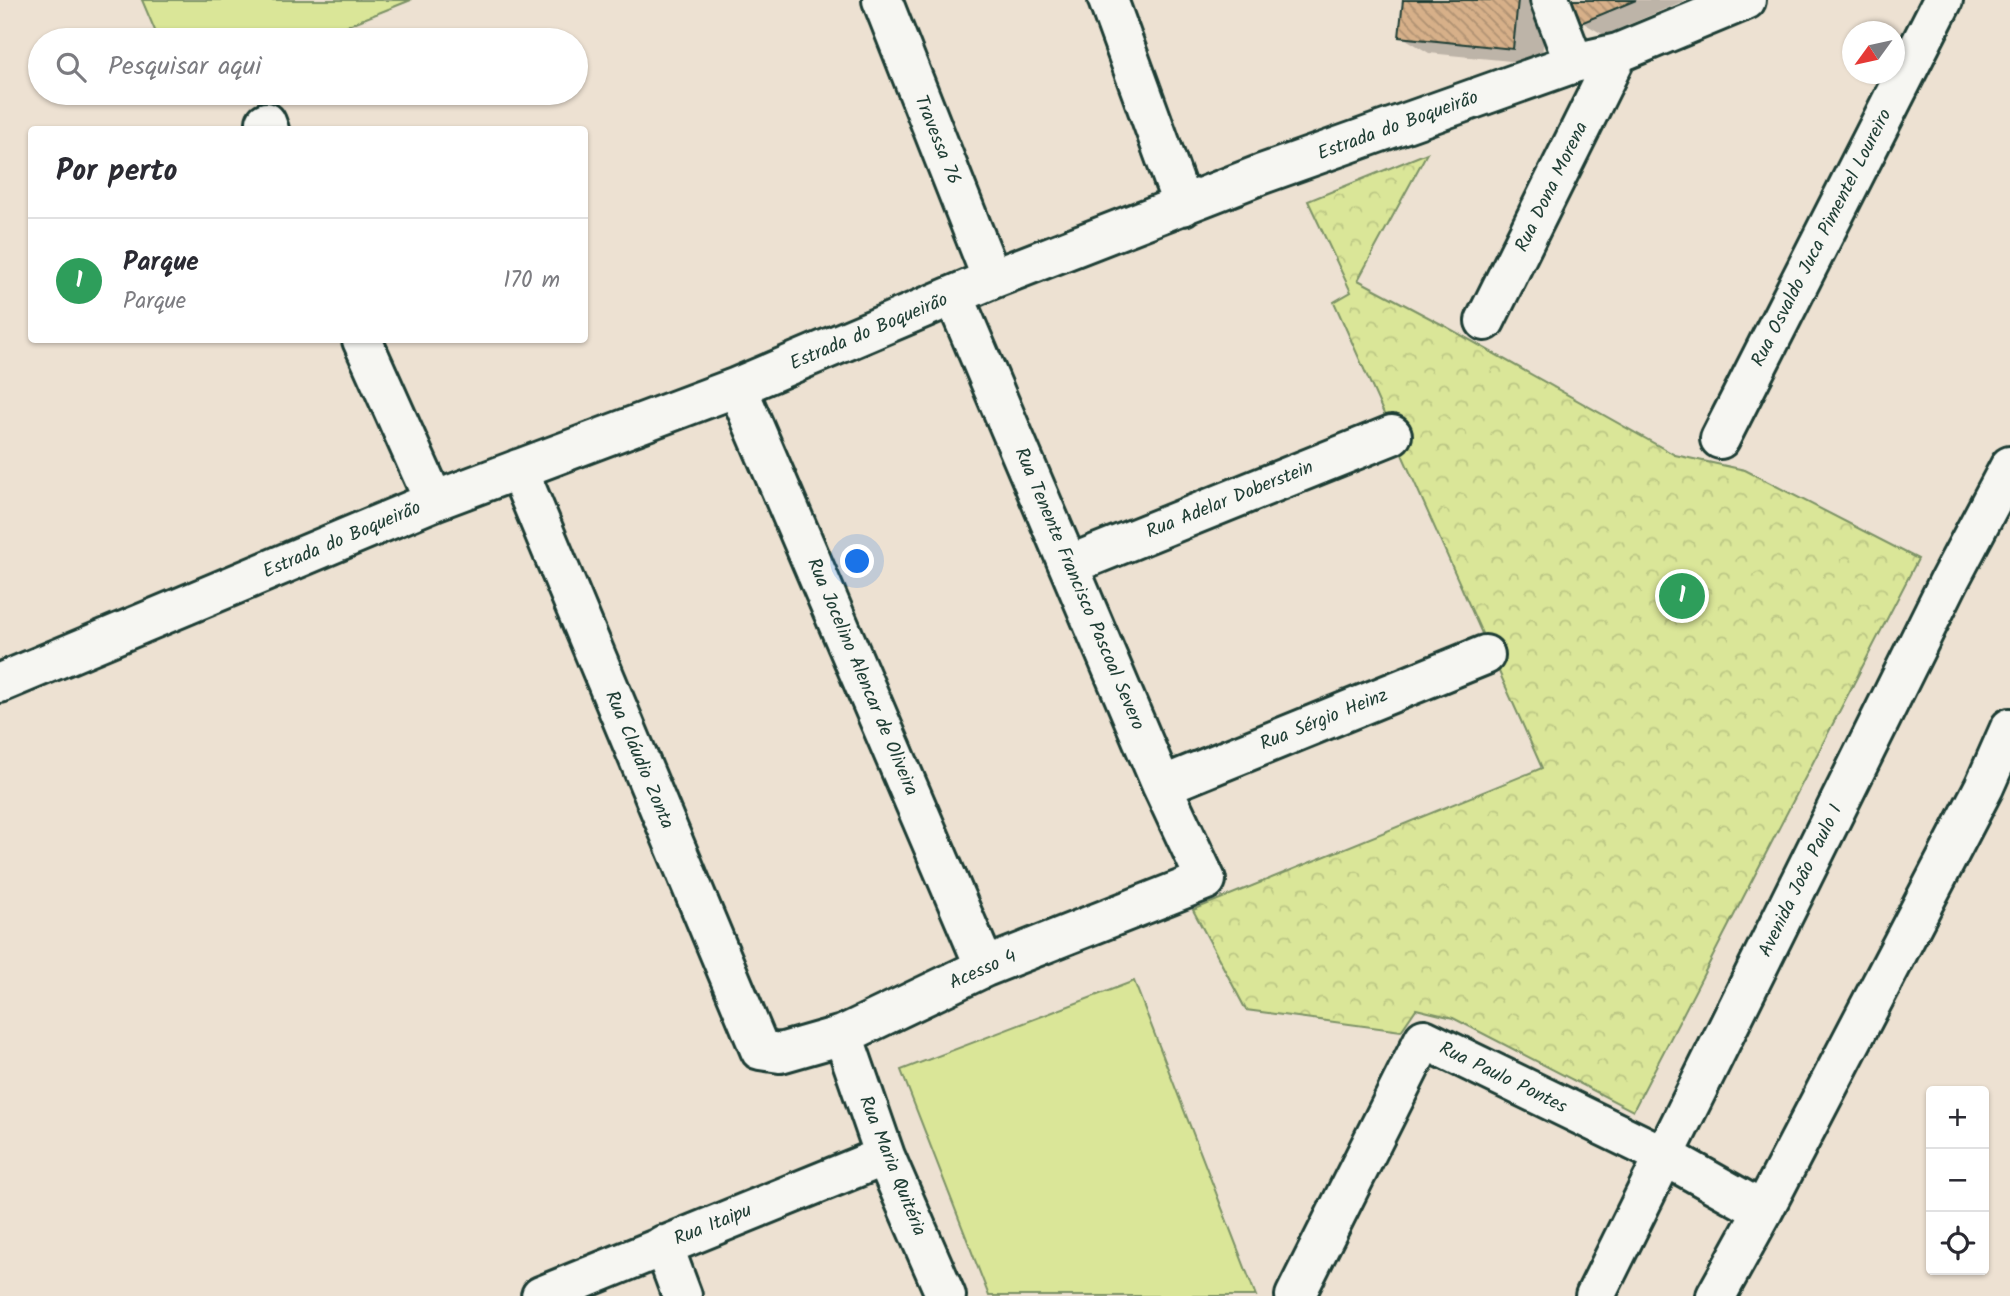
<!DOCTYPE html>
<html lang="pt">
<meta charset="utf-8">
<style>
:root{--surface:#fff;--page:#f7f7f7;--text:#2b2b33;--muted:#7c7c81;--line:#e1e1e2;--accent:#111827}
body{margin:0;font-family:Kalam,sans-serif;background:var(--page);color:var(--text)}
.controls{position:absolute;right:21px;bottom:21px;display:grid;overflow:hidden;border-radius:7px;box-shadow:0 2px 5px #0004}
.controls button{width:63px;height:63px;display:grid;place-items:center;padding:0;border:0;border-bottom:2px solid var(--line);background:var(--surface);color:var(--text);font:35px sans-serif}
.compass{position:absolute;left:1842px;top:21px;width:63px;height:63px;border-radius:50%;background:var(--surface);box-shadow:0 2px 5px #0004;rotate:237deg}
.you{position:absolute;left:858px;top:562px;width:24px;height:24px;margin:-18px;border:5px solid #fff;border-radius:50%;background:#1a73e8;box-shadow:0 0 0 10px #1a73e833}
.badge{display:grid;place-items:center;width:46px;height:46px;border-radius:50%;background:var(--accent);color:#fff;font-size:23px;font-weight:700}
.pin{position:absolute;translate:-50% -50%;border:4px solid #fff;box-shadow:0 2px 7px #0006}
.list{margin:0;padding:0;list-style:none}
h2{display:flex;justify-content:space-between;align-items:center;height:91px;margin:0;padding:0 28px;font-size:30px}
h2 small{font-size:23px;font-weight:400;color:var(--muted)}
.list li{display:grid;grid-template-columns:46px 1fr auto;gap:21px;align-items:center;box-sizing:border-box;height:126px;padding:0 28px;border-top:2px solid var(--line)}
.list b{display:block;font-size:26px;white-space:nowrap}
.list p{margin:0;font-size:23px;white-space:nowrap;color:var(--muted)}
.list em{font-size:23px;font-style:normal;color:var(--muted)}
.icon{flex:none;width:38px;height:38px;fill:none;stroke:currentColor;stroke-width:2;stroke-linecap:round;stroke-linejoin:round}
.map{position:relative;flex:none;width:2010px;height:1296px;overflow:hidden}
.search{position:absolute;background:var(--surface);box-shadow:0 2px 5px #0004;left:28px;top:28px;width:560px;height:77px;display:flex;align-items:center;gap:18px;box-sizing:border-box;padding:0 24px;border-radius:38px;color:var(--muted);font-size:26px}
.panel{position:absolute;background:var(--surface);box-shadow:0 2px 5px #0004;left:28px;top:126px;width:560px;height:217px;border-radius:7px}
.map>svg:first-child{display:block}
.park{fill:url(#park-crowns);stroke:#7c9266;stroke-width:2}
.garden{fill:#dae698;stroke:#7c9266;stroke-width:2}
.shadow{fill:#0003}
.building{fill:url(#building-back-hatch);stroke:#1f3d34;stroke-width:2}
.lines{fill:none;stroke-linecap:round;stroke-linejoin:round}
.minor-casing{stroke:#1f3d34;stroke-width:44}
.minor{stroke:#f6f6f2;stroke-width:38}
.labels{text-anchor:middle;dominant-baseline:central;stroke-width:5;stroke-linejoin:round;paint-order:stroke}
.street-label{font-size:19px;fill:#1f3d34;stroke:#f6f6f2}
</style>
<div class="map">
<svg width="2010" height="1296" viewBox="0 0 2010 1296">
<defs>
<pattern id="park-crowns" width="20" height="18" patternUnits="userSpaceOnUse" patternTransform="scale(1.75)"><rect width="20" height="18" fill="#dae698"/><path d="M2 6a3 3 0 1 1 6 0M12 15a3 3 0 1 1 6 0" fill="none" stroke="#bbc684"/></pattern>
<pattern id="building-back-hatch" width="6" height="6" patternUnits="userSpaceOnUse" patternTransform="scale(1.75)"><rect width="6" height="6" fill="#d7b089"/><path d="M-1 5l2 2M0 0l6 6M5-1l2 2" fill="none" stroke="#ae9071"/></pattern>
</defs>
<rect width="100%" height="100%" fill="#ede1d2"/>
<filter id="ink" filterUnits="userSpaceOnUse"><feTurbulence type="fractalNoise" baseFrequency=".0143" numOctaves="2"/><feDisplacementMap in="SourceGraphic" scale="14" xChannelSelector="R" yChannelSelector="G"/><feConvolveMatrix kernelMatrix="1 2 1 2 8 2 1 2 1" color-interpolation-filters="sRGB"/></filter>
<g filter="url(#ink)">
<path class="park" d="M1427 153 1358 280 1443 325 1675 455 1745 470 1918 559 1633 1111 1453 1018 1416 1009 1401 1031 1246 1010 1193 910 1542 768 1334 302 1351 292 1308 201Z"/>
<path class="garden" d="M142 0H411L311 40H159Z
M1134 981 1256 1296H989L901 1070Z"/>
<path class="shadow" d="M1405 0H1544L1548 2 1541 64 1429 53 1401 36Z
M1573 0H1686L1604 35 1582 22Z"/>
<path class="building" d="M1403 0H1518L1513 49 1399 37Z
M1571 0H1636L1581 23Z"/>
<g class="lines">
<defs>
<path id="minor" d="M882 0 992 279
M1108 0 1183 206
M1550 0 1574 63
M266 122 269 130
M1485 321 1618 53
M362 340 434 501
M737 387 985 967
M1720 439 1943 0
M518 469 760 1050 780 1053 843 1035 985 967 1206 880 1162 786 954 296
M1069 565 1392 435
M0 683 434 501 737 387 992 279 1262 174 1574 63 1618 53 1746 0
M1162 786 1485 655
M843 1035 885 1156 946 1296
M663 1245 682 1296
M541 1296 885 1156
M1295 1296 1424 1039 1665 1156 1763 1211
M1595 1296 1949 581 2010 466
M1716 1296 1763 1211 1984 787 2010 728"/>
</defs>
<use href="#minor" class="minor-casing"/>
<use href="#minor" class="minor"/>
</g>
</g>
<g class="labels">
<g class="street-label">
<text transform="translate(1398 126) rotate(-20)">Estrada do Boqueirão</text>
<text transform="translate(937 140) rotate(68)">Travessa 76</text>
<text transform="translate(1552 187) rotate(-64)">Rua Dona Morena</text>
<text transform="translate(1822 238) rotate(-63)">Rua Osvaldo Juca Pimentel Loureiro</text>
<text transform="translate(869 332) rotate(-23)">Estrada do Boqueirão</text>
<text transform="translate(1230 500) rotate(-22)">Rua Adelar Doberstein</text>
<text transform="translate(342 540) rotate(-23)">Estrada do Boqueirão</text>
<text transform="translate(1079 589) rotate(67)">Rua Tenente Francisco Pascoal Severo</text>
<text transform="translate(862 677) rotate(67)">Rua Jocelino Alencar de Oliveira</text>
<text transform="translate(1324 720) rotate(-22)">Rua Sérgio Heinz</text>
<text transform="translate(639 760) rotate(67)">Rua Cláudio Zonta</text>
<text transform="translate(1801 881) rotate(-64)">Avenida João Paulo I</text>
<text transform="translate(983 970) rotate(-24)">Acesso 4</text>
<text transform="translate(1503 1078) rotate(26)">Rua Paulo Pontes</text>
<text transform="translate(892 1166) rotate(68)">Rua Maria Quitéria</text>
<text transform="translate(713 1225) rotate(-22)">Rua Itaipu</text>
</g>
</g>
</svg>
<div class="controls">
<button>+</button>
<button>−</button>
<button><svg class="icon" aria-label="locate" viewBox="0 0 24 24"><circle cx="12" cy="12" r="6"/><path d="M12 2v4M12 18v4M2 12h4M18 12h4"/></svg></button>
</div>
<svg class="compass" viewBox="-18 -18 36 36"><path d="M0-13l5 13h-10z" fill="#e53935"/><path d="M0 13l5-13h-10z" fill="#7c7c81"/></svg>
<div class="you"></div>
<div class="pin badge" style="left:1682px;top:596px;background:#2e9e5b">1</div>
<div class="search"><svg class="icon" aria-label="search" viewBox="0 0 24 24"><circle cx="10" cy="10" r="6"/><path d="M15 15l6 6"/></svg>Pesquisar aqui</div>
<section class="panel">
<h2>Por perto<small></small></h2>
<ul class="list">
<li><span class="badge" style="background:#2e9e5b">1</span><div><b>Parque</b><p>Parque</p></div><em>170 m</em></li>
</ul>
</section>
</div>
